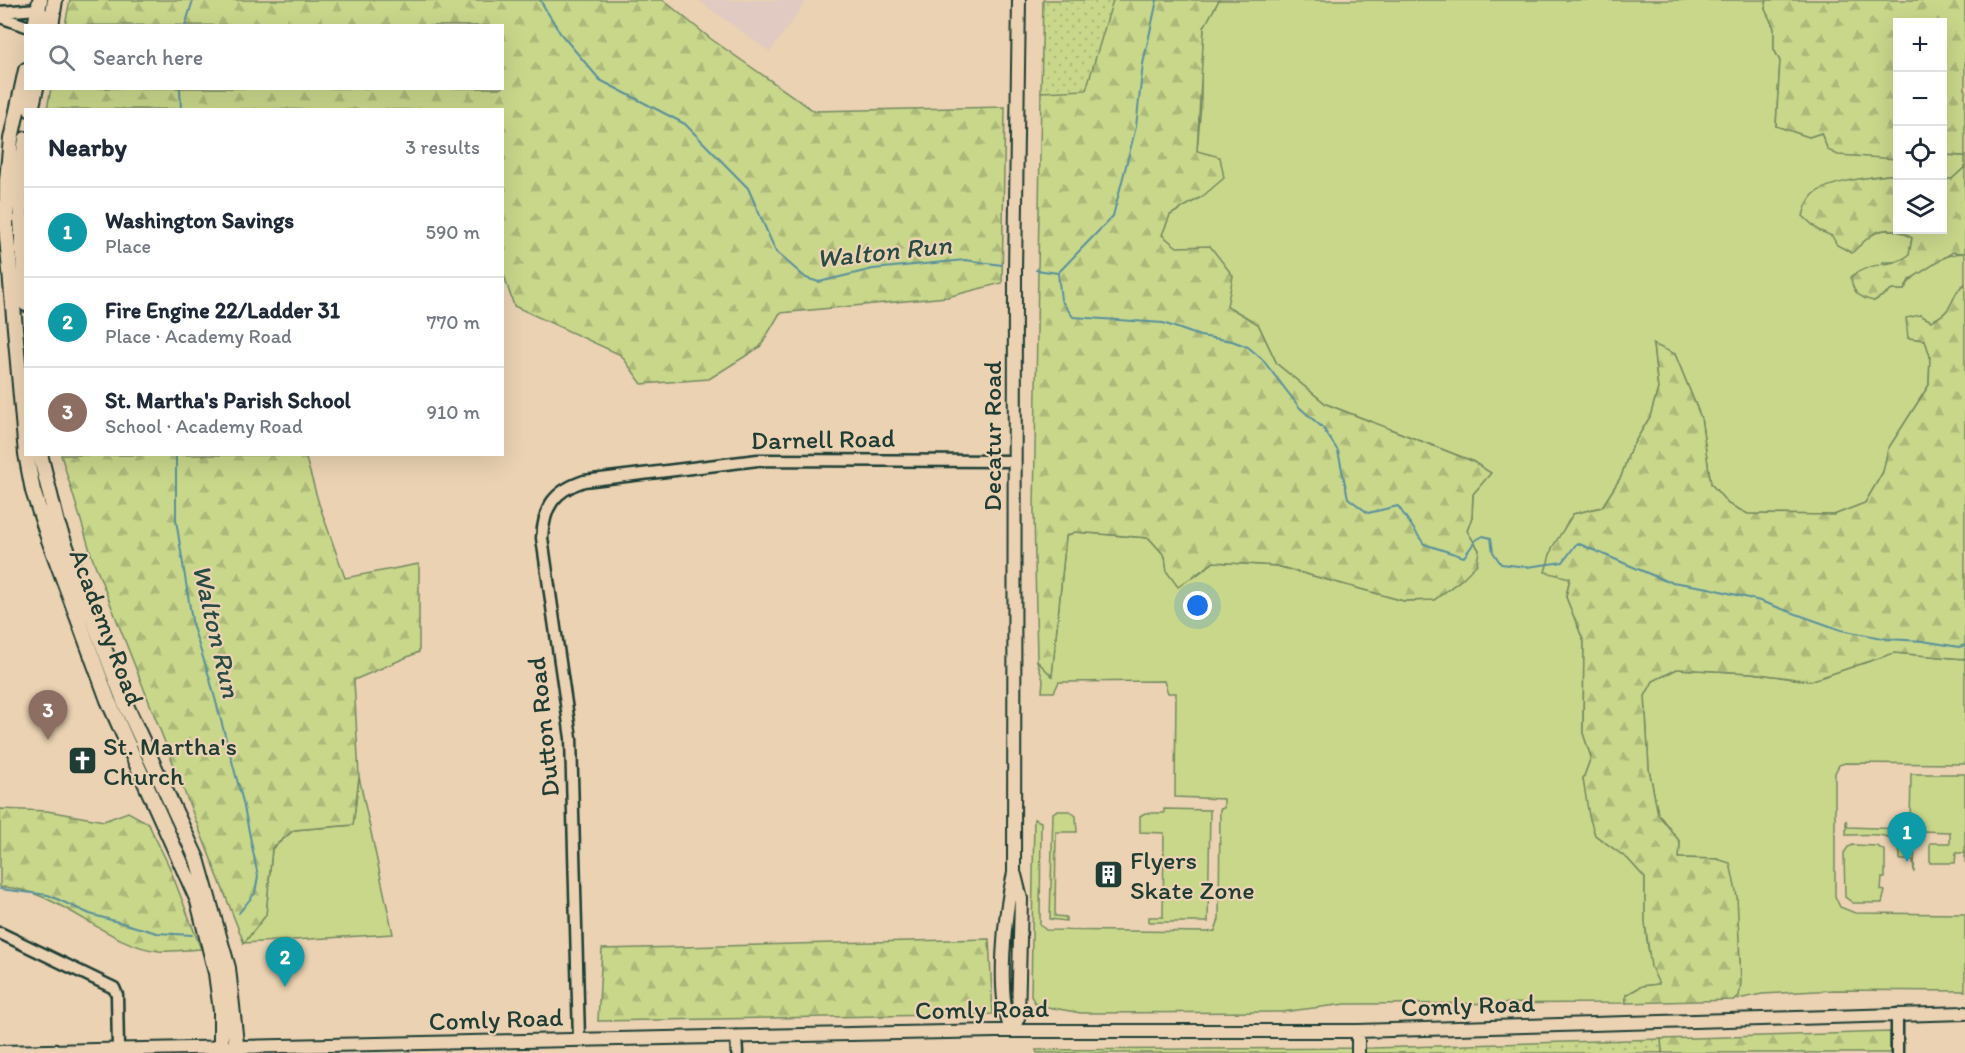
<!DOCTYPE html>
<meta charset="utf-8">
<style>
:root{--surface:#fff;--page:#f6f6f7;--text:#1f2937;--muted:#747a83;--line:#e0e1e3;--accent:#7c3aed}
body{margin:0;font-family:Itim,sans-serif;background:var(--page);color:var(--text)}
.controls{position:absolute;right:18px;top:18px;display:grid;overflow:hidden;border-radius:0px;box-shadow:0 6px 24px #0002}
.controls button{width:54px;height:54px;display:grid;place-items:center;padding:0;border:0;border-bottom:2px solid var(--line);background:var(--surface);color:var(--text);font:30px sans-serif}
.you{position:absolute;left:1198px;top:606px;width:21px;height:21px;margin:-15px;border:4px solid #fff;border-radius:50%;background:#1a73e8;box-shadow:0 0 0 9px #1a73e833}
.badge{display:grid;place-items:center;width:39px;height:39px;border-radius:50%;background:var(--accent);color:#fff;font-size:20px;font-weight:700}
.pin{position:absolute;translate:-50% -50px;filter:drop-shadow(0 2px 3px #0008)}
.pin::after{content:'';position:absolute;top:32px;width:21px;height:18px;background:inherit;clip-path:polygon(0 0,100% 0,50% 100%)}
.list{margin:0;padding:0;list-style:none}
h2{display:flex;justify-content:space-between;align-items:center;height:78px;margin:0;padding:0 24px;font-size:26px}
h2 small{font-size:20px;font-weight:400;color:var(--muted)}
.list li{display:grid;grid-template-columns:39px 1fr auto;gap:18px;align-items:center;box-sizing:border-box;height:90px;padding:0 24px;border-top:2px solid var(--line)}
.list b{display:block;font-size:22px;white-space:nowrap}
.list p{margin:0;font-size:20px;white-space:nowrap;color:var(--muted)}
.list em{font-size:20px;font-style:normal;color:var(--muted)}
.icon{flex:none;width:33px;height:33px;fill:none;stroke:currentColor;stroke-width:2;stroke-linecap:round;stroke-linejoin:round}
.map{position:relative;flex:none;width:1965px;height:1053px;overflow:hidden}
.search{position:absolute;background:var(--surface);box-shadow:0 6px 24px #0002;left:24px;top:24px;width:480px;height:66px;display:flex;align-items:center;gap:15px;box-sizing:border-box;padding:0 21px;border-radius:0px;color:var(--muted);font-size:22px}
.panel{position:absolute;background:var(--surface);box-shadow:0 6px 24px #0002;left:24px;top:108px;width:480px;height:348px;border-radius:0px}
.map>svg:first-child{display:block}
.built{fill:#e0cac2}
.grass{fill:#c9d78b;stroke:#748a60;stroke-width:1.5}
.forest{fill:url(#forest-firs);stroke:#748a60;stroke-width:1.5}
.park{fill:url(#park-dots);stroke:#748a60;stroke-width:1.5}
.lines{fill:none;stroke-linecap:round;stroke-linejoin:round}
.stream{stroke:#59909c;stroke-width:2}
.minor-casing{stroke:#1f3d34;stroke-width:15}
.tertiary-casing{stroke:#1f3d34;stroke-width:16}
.secondary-casing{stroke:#1f3d34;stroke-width:18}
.minor{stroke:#ead2b2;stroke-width:10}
.tertiary{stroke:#ead2b2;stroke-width:12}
.secondary{stroke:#ead2b2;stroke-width:14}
.labels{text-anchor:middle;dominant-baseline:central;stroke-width:4.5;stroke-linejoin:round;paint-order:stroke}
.street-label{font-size:26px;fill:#1f3d34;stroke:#ead2b2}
.poi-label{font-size:26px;fill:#1f3d34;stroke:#ead2b2;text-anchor:start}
.water-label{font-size:27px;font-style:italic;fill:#294b45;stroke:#ead2b2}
</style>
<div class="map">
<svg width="1965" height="1053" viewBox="0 0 1965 1053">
<defs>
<pattern id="forest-firs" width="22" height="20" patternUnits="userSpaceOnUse" patternTransform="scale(1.5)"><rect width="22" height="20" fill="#c9d78b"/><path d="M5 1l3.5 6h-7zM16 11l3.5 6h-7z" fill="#acb979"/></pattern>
<pattern id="park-dots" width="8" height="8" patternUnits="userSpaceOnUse" patternTransform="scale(1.5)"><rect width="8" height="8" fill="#c9d78b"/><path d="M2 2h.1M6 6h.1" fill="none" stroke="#acb979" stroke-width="1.8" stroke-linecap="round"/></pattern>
</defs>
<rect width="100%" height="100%" fill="#ead2b2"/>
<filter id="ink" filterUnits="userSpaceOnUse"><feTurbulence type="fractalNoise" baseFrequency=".0167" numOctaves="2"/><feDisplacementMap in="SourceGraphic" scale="12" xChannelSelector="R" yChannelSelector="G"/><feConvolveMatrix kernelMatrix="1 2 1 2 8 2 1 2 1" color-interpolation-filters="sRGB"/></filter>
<g filter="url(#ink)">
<path class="built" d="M698 0H807L770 52Z"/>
<path class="grass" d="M1219 0H1767L1765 9 1774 28V49L1780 61 1776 126 1809 137 1821 133 1828 150 1897 159V174L1871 177 1818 229 1859 246C1875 229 1891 224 1912 238L1909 255 1901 262H1883L1874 301 1892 290H1904C1913 272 1947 252 1965 253V284C1949 294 1958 310 1931 321L1920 315 1908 338 1925 340 1930 356 1929 385 1888 449 1883 472 1865 503 1834 515 1748 514 1728 504 1711 484 1701 418 1675 354 1653 345 1658 389 1650 417 1630 450 1621 477 1602 507 1573 514 1570 577 1566 597 1584 642 1583 733 1591 757 1583 779 1595 835 1628 859 1645 878C1645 915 1643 952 1660 984L1642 986 1626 995V1003L1345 1004 1282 1012 1081 1013 1042 1006 1035 1003 1031 996 1034 819 1041 822 1040 919V925L1046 930 1207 932 1215 931 1219 919 1220 809 1224 808V799L1175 797 1176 693H1168L1164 681 1059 682 1054 692H1042L1043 680 1037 661 1052 675 1066 536 1075 532 1149 538 1165 556 1167 572 1193 578 1214 562 1277 566 1404 601 1434 600 1462 579 1479 550 1467 531 1472 517 1473 494 1490 474 1472 461 1326 404 1277 364 1258 324 1227 306 1162 234 1170 215 1203 196 1197 151 1201 104V64L1204 27Z
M1943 155 1965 156V167L1952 179H1943Z
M1894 653 1965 659V764L1845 763 1839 765 1835 773V896L1840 907 1855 913 1965 914V991L1835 990 1762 994 1733 1000 1739 996C1746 950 1728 903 1717 859L1679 858 1680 842 1658 814 1649 769 1645 696 1653 681 1677 669 1752 673 1810 681Z
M1911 774H1965V863V853H1956L1955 863H1930V843H1950V832L1920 831 1921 824H1910Z
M359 777 393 934 244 943 266 915 272 849 294 830 353 825Z
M1164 809 1210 810 1208 922H1149V917H1163L1164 833 1140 832V816L1145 813H1164Z
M1056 811H1070L1076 816 1077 832H1056L1055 916 1066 917V921L1050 919 1053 813Z
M1846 820 1848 827 1904 829 1908 835 1915 837 1914 873 1913 860H1900C1902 828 1868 835 1846 835Z
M1853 845 1877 846 1885 851V878H1882L1881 890 1885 891 1882 903H1853L1845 897 1844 853 1848 847Z"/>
<path class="forest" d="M70 0H663L711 39 814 111 1005 107 1002 283 947 297 780 313 760 347 709 379 642 384 621 355 514 306 503 273 502 110 47 109 51 88H502V26L65 25Z
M1084 0H1219L1204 27 1197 151 1220 157 1224 178 1203 196 1170 215 1162 235 1177 247 1210 246 1233 276 1227 306 1258 324 1277 364 1326 404 1472 461 1491 473 1473 494 1472 517 1467 531 1479 550 1477 564 1462 579 1434 600 1404 601 1277 566 1214 562 1178 587 1167 572 1165 556 1149 538 1075 532 1066 536 1052 676 1037 661 1034 510 1041 92 1049 83Z
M1767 0H1965V156L1943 155 1942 22H1898L1897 159 1838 155 1828 150 1821 133 1809 137 1776 126 1780 61 1774 49V28L1765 9Z
M1965 167V253L1953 252 1909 280 1904 290H1892L1874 301C1859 298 1852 292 1851 277 1871 260 1892 268 1909 255L1912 238C1884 220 1872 233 1852 253L1837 245 1832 236 1818 230 1803 216C1805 208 1807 201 1813 195 1829 180 1876 177 1897 174L1898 230H1942L1943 179H1952Z
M1965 284V659L1894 653 1810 681 1752 673 1677 669 1653 681 1645 696 1649 769 1658 814 1680 842 1679 858 1717 859 1730 863 1737 896 1741 983 1739 996 1733 1000 1626 1003V995L1642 986 1659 984 1651 967 1645 922V878L1628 859 1595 835 1589 816 1583 779 1591 757 1583 733 1584 642 1566 597 1570 578 1545 572 1552 548 1573 514 1602 507 1621 477 1630 450 1650 417 1658 389 1653 344 1675 354 1701 418 1711 484 1728 504 1748 514 1834 515 1865 503 1883 472 1888 449 1929 385 1930 356 1925 340 1908 338 1906 318 1920 315 1931 321C1958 310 1949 294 1965 284Z
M61 455H305L319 504 345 578 419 564V652L354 680 359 777 353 825 294 830 272 848 266 915 244 943 92 557Z
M0 809 47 811 104 821 128 812 148 823 169 866 201 949C187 950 172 952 159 951 104 945 58 888 0 887Z
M989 939 993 1014 598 1021 602 949Z
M1890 1032V1053H1662L1661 1039Z"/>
<path class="park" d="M1043 0H1113L1086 90 1041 92Z
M1661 1039 1662 1053H1037L1036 1050 1373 1048Z"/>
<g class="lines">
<path class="stream" d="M540 0 560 33 600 80 685 124 748 188 776 252 806 278 819 282 873 269 965 260 1002 265
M185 26 193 0
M180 88 181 110
M1036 270 1058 273
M1058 273 1061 300 1073 317 1163 323 1200 336 1232 341 1248 347 1262 359 1300 408 1323 428 1338 451 1348 498 1368 513 1398 506 1424 544 1464 557 1476 540 1483 536 1491 538 1493 552 1501 564 1527 567 1563 562 1577 543 1666 581 1709 588 1760 601 1841 630 1887 639 1923 641 1959 647 1965 645
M1058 273 1113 216 1136 127 1143 64 1157 0
M176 454V520L193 627 209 676 243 802 258 876 255 893 239 913
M0 889 48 895 90 914 157 933 192 935"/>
<defs>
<path id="minor" d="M0 12 38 9 52 21 41 26
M0 17 26 26
M0 933 114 988 117 995 118 1049
M736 1036 737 1053
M579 1039 571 738 542 538C544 506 554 491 584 481L758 460 1014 461
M1897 1053V1014"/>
<path id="tertiary" d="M1012 1031C995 998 1005 910 1014 873L1015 271 1019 0
M1012 1031 1018 1018 1021 899 1015 875
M1358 1031V1053
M0 1052 995 1031H1358L1965 1013"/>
<path id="secondary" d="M35 26 40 0
M51 26 55 0
M26 70 11 139 7 180 6 226 26 454
M31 110 36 88
M26 139 19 184 26 304
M26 454 33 491 49 540 108 700 198 901 216 973 221 1011V1053
M40 454 57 523 124 701 197 859 228 968 237 1053"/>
</defs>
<use href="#minor" class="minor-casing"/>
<use href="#tertiary" class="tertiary-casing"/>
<use href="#secondary" class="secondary-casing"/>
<use href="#minor" class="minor"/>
<use href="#tertiary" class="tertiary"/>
<use href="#secondary" class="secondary"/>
</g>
</g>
<defs>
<symbol id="church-square" viewBox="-11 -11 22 22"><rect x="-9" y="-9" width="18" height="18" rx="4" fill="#1f3d34" stroke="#ead2b2"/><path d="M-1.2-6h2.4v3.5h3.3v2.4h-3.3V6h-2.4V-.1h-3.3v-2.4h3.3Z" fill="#fff"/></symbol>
<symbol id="building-square" viewBox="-11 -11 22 22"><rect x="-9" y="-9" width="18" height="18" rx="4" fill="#1f3d34" stroke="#ead2b2"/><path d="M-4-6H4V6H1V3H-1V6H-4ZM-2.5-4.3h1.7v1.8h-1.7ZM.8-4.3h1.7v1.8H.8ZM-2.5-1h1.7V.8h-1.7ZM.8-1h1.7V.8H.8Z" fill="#fff"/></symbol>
</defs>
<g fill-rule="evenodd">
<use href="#church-square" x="66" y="744" width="33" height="33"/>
<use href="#building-square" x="1092" y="858" width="33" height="33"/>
</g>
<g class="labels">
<g class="street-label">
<text transform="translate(992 436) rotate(-90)">Decatur Road</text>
<text transform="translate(823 439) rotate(-1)">Darnell Road</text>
<text transform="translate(107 627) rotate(69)">Academy Road</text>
<text transform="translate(543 727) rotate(-96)">Dutton Road</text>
<text transform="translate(1468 1005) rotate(-2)">Comly Road</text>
<text transform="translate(982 1009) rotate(-1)">Comly Road</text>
<text transform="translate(496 1019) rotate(-2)">Comly Road</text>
</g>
<g class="poi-label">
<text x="103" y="746">St. Martha's<tspan x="103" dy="30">Church</tspan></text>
<text x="1130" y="860">Flyers<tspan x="1130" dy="30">Skate Zone</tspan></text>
</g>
<g class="water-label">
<text transform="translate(884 251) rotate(-6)">Walton Run</text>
<text transform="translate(217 631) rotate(77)">Walton Run</text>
</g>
</g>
</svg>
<div class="controls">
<button>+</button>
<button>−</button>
<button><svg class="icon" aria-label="locate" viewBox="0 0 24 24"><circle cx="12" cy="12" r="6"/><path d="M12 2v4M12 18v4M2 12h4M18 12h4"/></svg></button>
<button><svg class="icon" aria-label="layers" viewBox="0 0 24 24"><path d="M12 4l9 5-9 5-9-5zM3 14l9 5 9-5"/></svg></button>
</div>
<div class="you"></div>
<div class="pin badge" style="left:1907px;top:862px;background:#0f9aa8">1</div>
<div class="pin badge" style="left:285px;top:987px;background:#0f9aa8">2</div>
<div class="pin badge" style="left:48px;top:740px;background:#8d6e63">3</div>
<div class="search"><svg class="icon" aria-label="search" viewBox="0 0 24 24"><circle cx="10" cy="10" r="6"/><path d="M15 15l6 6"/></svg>Search here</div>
<section class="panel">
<h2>Nearby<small>3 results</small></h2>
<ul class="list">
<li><span class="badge" style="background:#0f9aa8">1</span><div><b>Washington Savings</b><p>Place</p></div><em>590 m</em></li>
<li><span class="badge" style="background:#0f9aa8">2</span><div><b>Fire Engine 22/Ladder 31</b><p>Place · Academy Road</p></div><em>770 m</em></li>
<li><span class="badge" style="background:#8d6e63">3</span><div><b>St. Martha's Parish School</b><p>School · Academy Road</p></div><em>910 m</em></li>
</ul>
</section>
</div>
